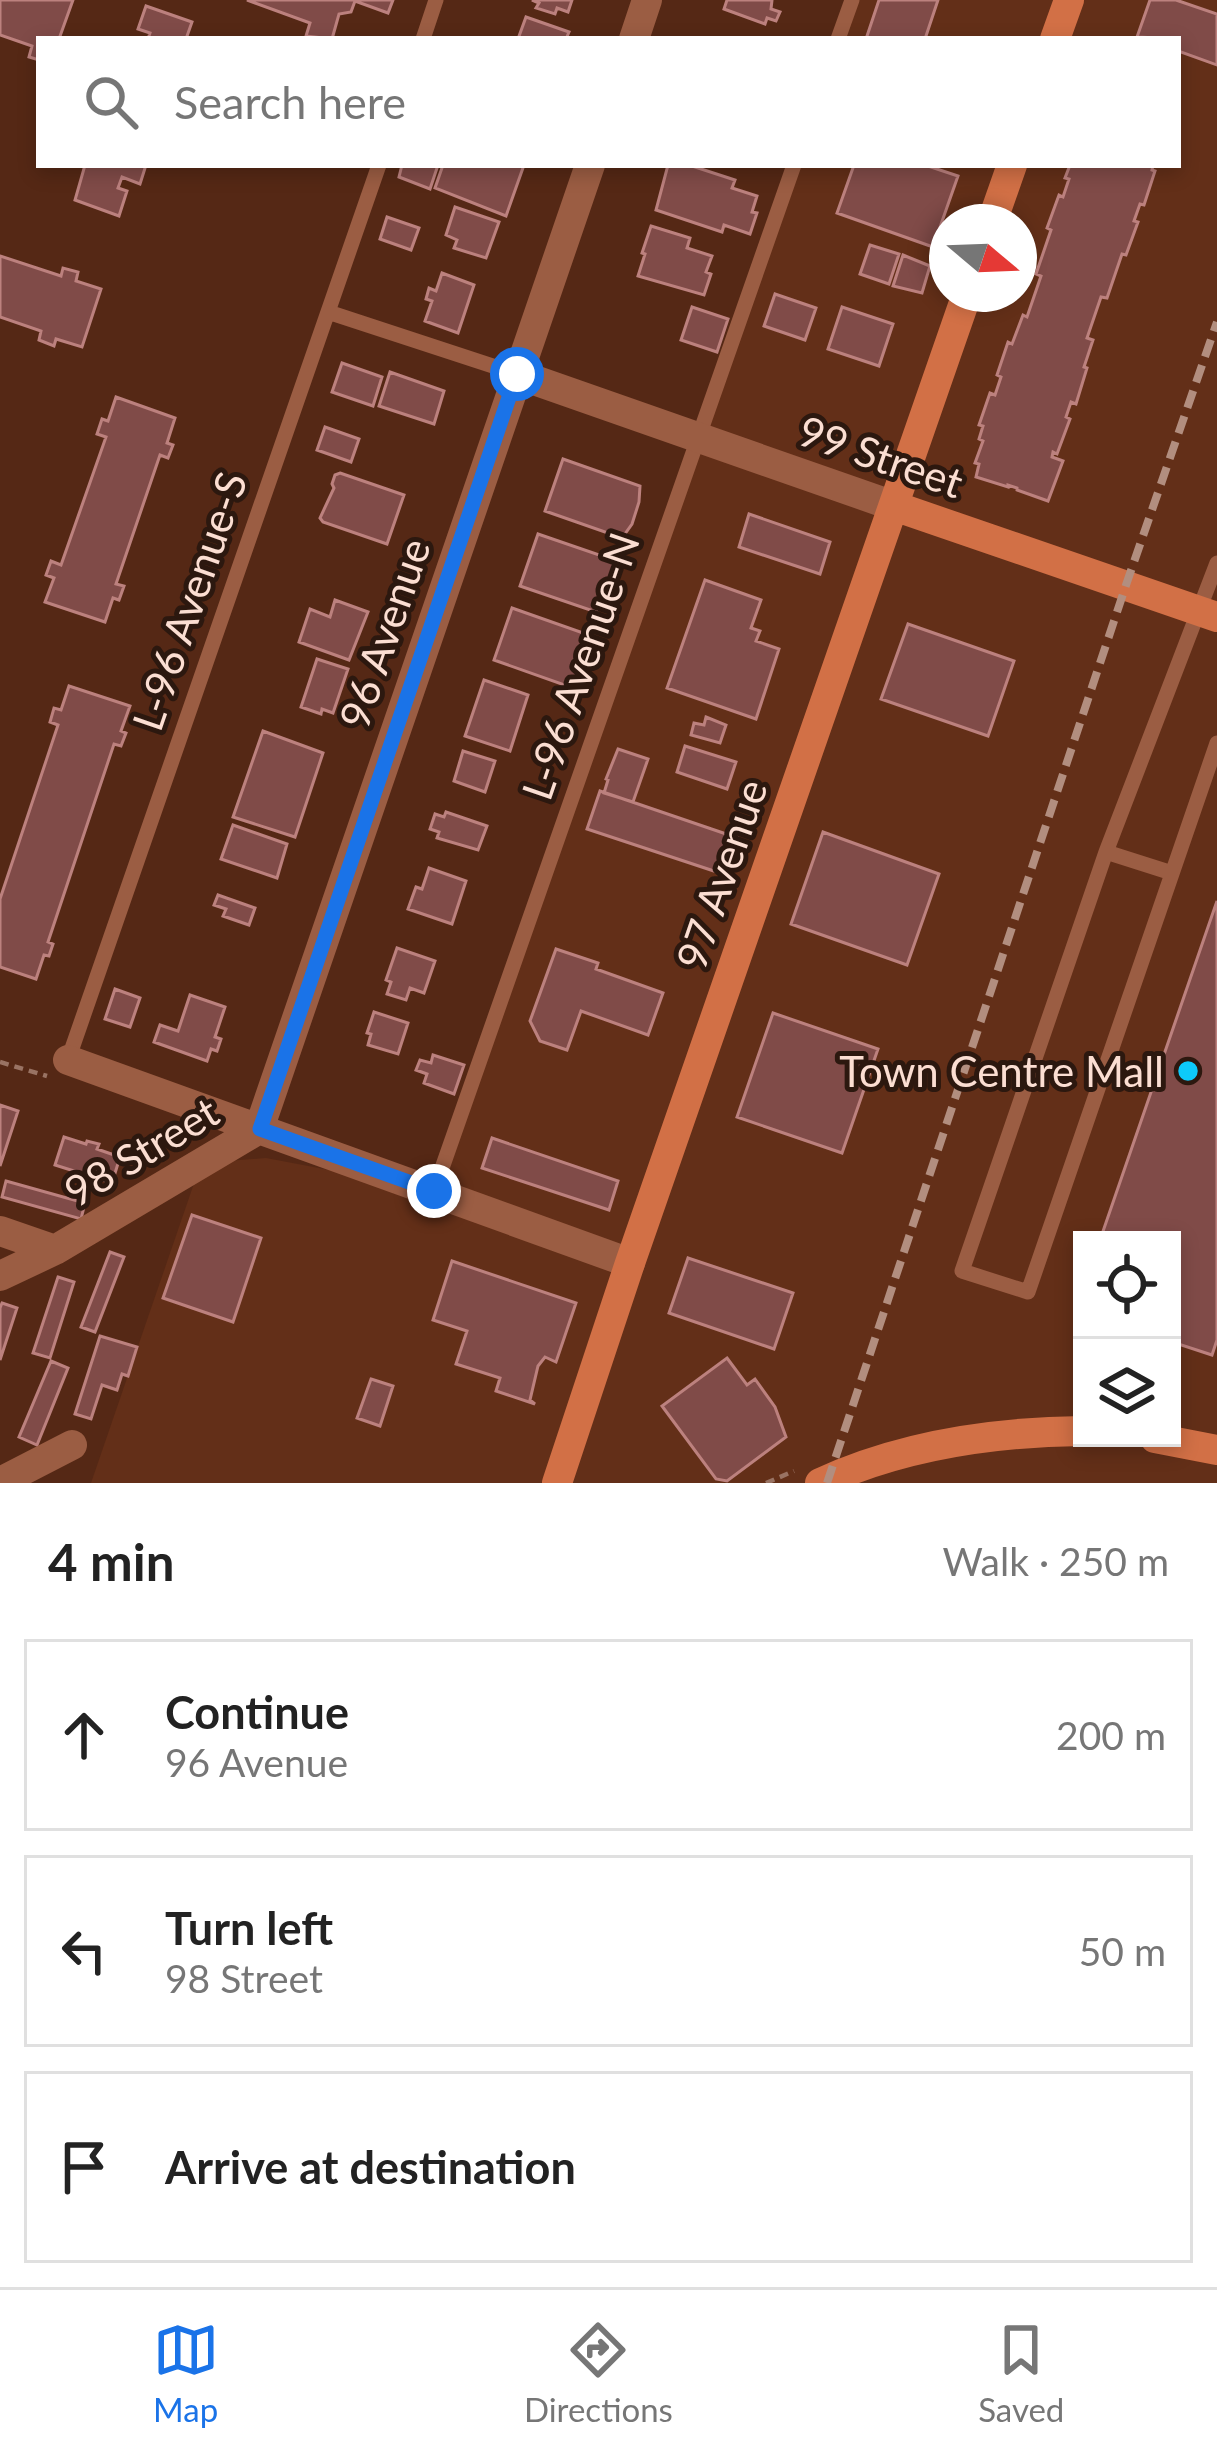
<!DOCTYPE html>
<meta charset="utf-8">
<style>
:root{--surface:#fff;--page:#f2f2f2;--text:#222;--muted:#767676;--line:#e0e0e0;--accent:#1a73e8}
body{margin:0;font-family:Lato,sans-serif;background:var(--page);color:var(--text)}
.controls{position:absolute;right:36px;bottom:36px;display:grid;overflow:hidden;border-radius:0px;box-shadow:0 6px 18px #0003}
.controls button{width:108px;height:108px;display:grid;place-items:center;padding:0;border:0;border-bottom:3px solid var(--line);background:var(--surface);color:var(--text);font:60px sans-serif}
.compass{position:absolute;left:929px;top:204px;width:108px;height:108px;border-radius:50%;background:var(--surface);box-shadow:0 6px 18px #0003;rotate:109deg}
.stop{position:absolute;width:36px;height:36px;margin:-27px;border:9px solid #1a73e8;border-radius:50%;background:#fff}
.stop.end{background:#1a73e8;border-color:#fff;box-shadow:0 3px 12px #0008}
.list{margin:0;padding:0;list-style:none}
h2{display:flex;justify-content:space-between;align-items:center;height:156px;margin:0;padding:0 48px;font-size:51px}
h2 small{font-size:39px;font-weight:400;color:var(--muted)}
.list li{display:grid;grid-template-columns:78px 1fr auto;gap:36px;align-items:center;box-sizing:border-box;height:192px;margin:0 24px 24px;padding:0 24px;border:3px solid var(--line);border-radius:0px}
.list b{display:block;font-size:45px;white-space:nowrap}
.list p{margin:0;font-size:39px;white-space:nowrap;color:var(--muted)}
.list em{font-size:39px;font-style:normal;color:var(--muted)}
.icon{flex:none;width:66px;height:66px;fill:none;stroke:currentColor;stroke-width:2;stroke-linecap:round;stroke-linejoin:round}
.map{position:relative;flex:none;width:1217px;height:1483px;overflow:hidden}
.search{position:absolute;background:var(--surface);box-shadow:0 6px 18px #0003;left:36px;right:36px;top:36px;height:132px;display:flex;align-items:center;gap:30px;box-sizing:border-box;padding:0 42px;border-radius:0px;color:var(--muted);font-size:45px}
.sheet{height:804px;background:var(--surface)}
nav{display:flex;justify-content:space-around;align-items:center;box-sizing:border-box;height:168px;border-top:3px solid var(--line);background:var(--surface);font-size:33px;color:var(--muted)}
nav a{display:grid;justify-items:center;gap:6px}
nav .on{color:var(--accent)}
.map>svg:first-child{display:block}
.built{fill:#632f18;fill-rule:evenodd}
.building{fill:#804b48;stroke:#bc817e;stroke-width:3}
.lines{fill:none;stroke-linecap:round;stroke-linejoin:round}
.path{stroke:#997363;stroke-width:4.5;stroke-dasharray:9 6;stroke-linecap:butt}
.lane{stroke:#9b5d43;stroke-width:15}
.street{stroke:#9b5d43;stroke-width:30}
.secondary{stroke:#d27046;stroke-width:30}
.rail{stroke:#b28e7f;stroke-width:8;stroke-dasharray:18 9;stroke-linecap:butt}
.route{stroke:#1a73e8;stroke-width:15}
.poi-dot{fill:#0dcafa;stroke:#2c180f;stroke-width:4.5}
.labels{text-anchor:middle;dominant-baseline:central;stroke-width:10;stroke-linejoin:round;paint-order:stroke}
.street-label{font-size:42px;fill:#fbded2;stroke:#2c180f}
.poi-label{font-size:42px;fill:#fbded2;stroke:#2c180f;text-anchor:end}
</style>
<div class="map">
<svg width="1217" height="1483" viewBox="0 0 1217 1483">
<rect width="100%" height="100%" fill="#552815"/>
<path class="built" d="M852 0H1217V1483H91L201 1163 266 1158 435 1190 794 165H1178V39H838ZM947 222H1019V294H947ZM1082 1240H1172V1438H1082Z"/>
<path class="building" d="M0 0H73L59 39H39V60L29 57 32 46 0 35Z
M247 0H393L388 13 355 1 351 12 339 14 332 39 306 36 310 23Z
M532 0H572L568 12 557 8 555 14 536 8 539 3Z
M727 0H772L771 9 780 12 776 21 767 18 765 24 724 9Z
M879 0H938L925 39H866Z
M1150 0H1176L1217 14V65L1178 51V39L1137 37Z
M146 6 192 22 186 39H148L150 33 138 29Z
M526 17 569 32 566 39H518Z
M85 165H146L140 184 122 177 118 188 127 191 119 216 75 200Z
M402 165H438L430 189 399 177Z
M443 165H524L506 216 435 188Z
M668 165H689L735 180 732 188 757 196 752 212 757 213 750 234 724 225 722 232 656 210Z
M854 165H925L958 176 933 247 837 213Z
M1070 165H1153L1152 170 1155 171 1144 205 1140 204 1134 221 1138 222 1126 255 1122 254 1107 298 1101 297 1087 338 1093 340 1084 367 1087 368 1076 404 1071 402 1066 417 1070 419 1057 454 1053 452 1052 457 1063 461 1048 501 1017 490V488L1008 485V487L976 477 979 464 975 463 983 441 979 439 983 426 979 425 990 393 995 395 1001 377 997 375 1008 342 1012 344 1023 315 1027 317 1041 276 1036 274 1051 230 1047 228 1059 195 1063 197 1069 179 1065 178Z
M455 207 499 222 486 258 454 248 457 240 446 235Z
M387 217 419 228 411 250 380 239Z
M651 226 690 238 687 248 712 256 706 272 711 274 704 295 638 276 645 254 642 253Z
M870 245 899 254 889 284 860 274Z
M903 255 930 266 922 293 893 286Z
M0 256 61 276 63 268 78 272 76 281 101 289 82 347 56 339 54 346 39 340 41 331 0 317Z
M442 273 474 285 458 333 425 321 432 301 426 299 429 288 436 291Z
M775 294 816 308 805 340 764 326Z
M692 307 728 319 717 352 681 340Z
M842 307 893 324 879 366 828 349Z
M342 363 382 377 373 406 332 392Z
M390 372 444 391 434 424 379 406Z
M116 397 175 418 167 443 173 445 168 458 160 455 116 584 124 586 119 600 113 598 105 622 45 602 54 578 46 575 51 561 61 565 106 437 97 434 102 419 108 421Z
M325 427 359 439 351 462 317 450Z
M563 459 640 486 639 502 632 524 622 538 545 511Z
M340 473 404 495 387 544 323 522 320 518 334 488 332 484 335 475Z
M749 514 830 542 820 574 739 547Z
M538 534 614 560V576L606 598 596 612 520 586Z
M705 580 761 600 751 628 760 631 756 641 779 649 756 719 667 688Z
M335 600 368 612 349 660 299 642 310 609 330 617Z
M512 608 589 635 588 650 580 673 570 687 494 660Z
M908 624 1014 661 988 736 881 699Z
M317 659 348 669 333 713 322 709 321 714 301 707Z
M484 680 528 695 510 751 465 736Z
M69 686 130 706 121 731 126 733 121 746 114 744 48 942 53 944 49 956 44 955 36 979 0 967V899L58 725 50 722 54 708 61 710Z
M706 717 726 725 720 743 691 735 694 723 704 725Z
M263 731 323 753 295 837 233 817Z
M685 746 736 762 727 789 677 772Z
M618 749 648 759 633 802 604 793 608 780 606 779Z
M463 751 495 761 485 792 454 781Z
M600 791 738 838 726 875 587 829Z
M446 812 487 826 478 850 437 838 439 832 430 829 435 814 444 817Z
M233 825 287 844 277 878 221 859Z
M823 832 939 874 907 965 791 924Z
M429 868 466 881 452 924 408 909 416 887 422 889Z
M218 895 255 908 249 925 223 916 226 909 214 905Z
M1217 901V1340L1212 1355 1172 1342V1240H1100Z
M397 948 435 961 424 993 410 988 406 1000 387 994 391 982 386 980Z
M556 949 598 963 596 969 663 993 648 1035 581 1011 567 1050 540 1041 530 1021Z
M115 989 140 998 130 1027 105 1019Z
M190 995 225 1007 215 1037 221 1039 217 1051 211 1049 207 1061 154 1042 160 1025 178 1031Z
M374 1012 408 1023 398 1054 368 1045 371 1034 367 1033Z
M773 1013 878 1049 842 1153 737 1117Z
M433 1055 464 1065 454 1094 424 1083 427 1074 416 1070 420 1060 431 1063Z
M0 1105 18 1111 0 1166Z
M64 1137 86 1144 87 1141 99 1144 97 1149 120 1157 112 1183 55 1165Z
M492 1138 618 1181 609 1210 482 1168Z
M6 1181 85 1203 81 1219 2 1197Z
M192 1215 261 1238 233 1322 163 1298Z
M110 1252 124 1257 95 1332 81 1327Z
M688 1258 793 1293 774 1349 669 1313Z
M452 1261 576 1303 556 1362 545 1357 538 1366 530 1400 535 1404 496 1391 500 1378 456 1364 467 1331 433 1320Z
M58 1277 74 1282 50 1358 33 1353Z
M2 1303 17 1308 0 1360V1308Z
M100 1336 137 1347 128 1376 122 1374 117 1390 102 1385 91 1419 75 1414Z
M727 1358 747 1385 755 1379 775 1407 786 1437 727 1481 716 1479 662 1406Z
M51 1361 68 1368 37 1445 19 1437Z
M371 1379 393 1386 380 1426 357 1418Z"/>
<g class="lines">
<path class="path" d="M0 1062 47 1076
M766 1483 794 1471"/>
<path class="lane" d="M423 39 436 0
M838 39 852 0
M328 312 517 374
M1217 563 1106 852 962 1271 1028 1292 1217 743
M1106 852 1172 873
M68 1060 379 165
M434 1191 794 165"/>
<path class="street" d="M634 39 647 0
M517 374 894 506
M68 1060 630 1263
M259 1129 590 165
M0 1231 55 1250
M0 1276 55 1250 259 1129
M0 1482 72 1445"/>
<path class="secondary" d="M1055 39 1069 0
M992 222 1012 165
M894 506 1217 617
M1155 1438 1217 1450
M557 1483 630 1263 967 294
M820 1483C902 1445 992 1432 1082 1431"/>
<path class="rail" d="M827 1483 1126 585 1217 322"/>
</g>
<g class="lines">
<path class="route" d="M434 1191 260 1129 517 374"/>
</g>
<circle class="poi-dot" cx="1188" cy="1071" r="12"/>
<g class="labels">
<g class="street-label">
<text transform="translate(881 456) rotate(19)">99 Street</text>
<text transform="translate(189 601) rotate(-71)">L-96 Avenue-S</text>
<text transform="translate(384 633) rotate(-71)">96 Avenue</text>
<text transform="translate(580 666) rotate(-71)">L-96 Avenue-N</text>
<text transform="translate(721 874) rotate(-71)">97 Avenue</text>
<text transform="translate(141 1151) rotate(-31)">98 Street</text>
</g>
<g class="poi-label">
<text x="1164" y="1071">Town Centre Mall</text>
</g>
</g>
</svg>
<div class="controls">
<button><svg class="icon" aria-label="locate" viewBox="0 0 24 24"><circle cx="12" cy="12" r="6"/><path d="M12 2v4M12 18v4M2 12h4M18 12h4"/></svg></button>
<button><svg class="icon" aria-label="layers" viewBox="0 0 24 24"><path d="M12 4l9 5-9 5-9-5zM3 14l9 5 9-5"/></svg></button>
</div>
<svg class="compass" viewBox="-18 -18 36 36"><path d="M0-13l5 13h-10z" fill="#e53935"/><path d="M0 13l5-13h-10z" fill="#767676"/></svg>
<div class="stop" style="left:517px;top:374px"></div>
<div class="stop end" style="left:434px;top:1191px"></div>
<div class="search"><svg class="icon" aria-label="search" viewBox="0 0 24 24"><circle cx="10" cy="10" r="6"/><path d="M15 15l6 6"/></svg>Search here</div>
</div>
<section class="sheet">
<h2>4 min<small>Walk · 250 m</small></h2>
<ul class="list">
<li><svg class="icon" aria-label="ahead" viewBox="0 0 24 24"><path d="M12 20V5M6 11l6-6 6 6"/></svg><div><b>Continue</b><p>96 Avenue</p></div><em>200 m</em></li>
<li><svg class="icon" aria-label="left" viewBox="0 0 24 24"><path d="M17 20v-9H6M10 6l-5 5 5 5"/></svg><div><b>Turn left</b><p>98 Street</p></div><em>50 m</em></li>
<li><svg class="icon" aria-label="arrive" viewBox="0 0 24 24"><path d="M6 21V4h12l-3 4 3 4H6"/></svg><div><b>Arrive at destination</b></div></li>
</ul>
</section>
<nav>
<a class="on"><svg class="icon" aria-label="map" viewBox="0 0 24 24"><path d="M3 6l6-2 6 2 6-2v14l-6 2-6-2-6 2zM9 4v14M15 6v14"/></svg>Map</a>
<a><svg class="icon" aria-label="directions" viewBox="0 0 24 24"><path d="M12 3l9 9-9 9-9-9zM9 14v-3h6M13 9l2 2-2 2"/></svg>Directions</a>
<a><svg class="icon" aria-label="saved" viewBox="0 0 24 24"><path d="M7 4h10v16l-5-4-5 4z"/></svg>Saved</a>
</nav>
